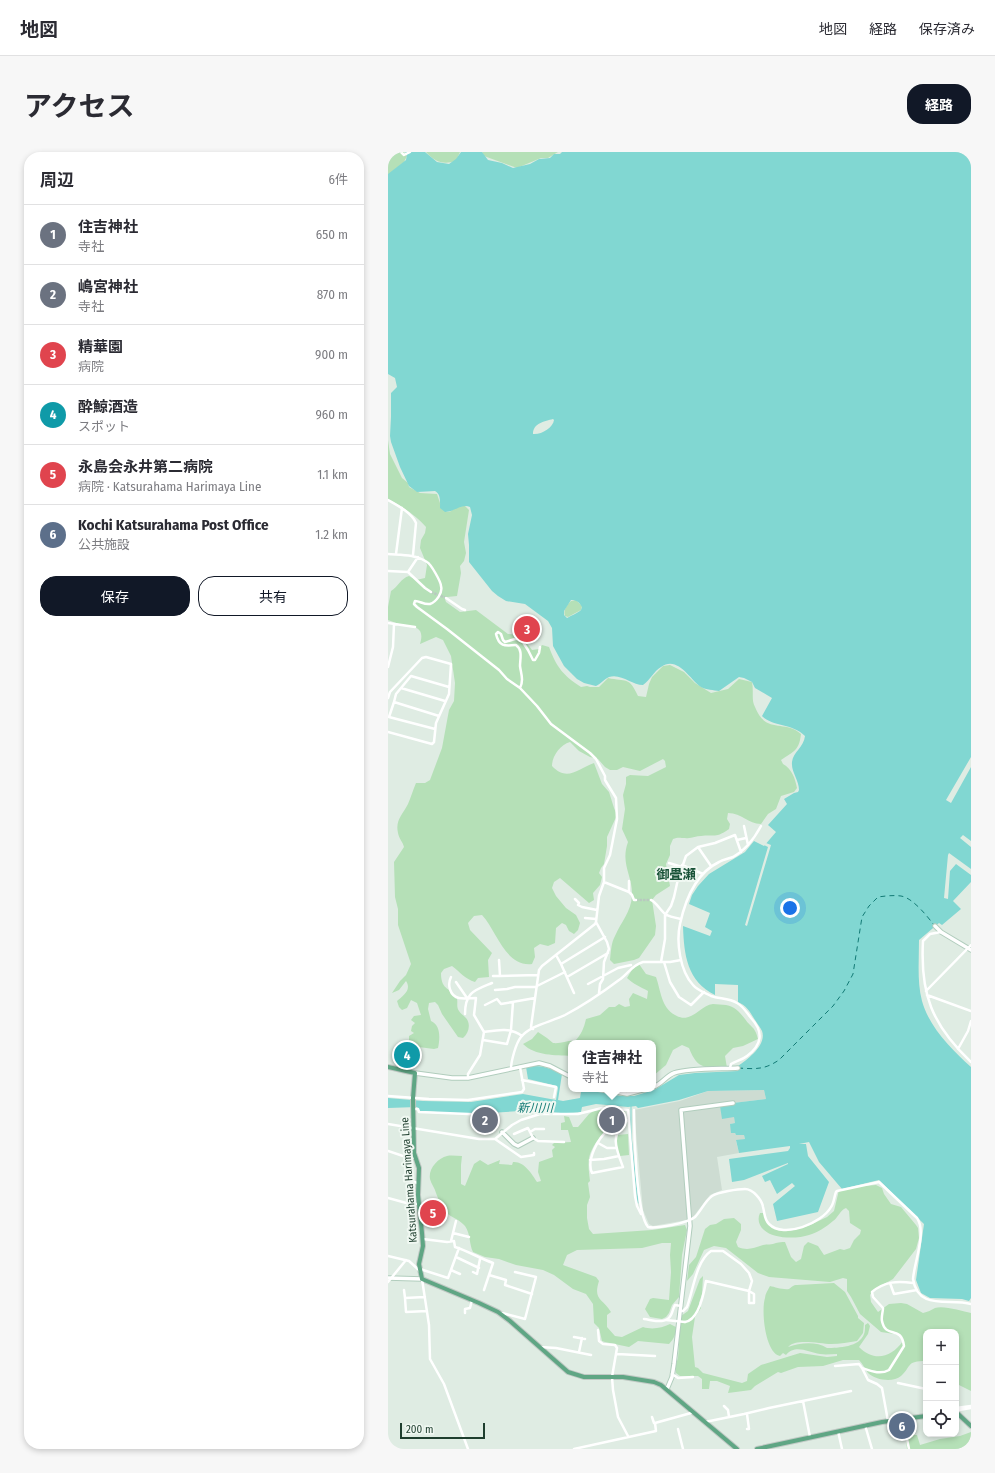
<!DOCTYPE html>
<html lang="ja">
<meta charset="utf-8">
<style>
:root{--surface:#fff;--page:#f7f7f7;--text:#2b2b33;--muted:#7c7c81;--line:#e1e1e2;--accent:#111827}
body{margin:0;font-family:"Fira Sans Condensed","Noto Sans JP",sans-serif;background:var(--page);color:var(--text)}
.controls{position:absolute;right:12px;bottom:12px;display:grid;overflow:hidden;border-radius:8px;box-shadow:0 2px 6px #0003}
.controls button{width:36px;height:36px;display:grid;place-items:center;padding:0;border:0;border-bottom:1px solid var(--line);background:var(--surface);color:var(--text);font:20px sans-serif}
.scale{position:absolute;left:12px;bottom:10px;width:85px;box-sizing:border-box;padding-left:4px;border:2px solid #1e3e2e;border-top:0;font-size:11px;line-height:14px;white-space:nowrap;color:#1e3e2e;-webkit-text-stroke:3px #f0f8f2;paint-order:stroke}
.you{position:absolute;left:402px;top:756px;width:14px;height:14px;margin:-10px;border:3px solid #fff;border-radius:50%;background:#1a73e8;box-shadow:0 0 0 6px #1a73e833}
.badge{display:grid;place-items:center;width:26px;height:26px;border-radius:50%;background:var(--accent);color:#fff;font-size:13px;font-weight:700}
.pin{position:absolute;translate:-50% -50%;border:2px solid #fff;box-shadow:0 1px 4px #0006}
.popup{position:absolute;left:180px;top:888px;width:88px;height:52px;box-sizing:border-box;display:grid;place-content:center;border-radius:8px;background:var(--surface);filter:drop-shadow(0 1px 3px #0005);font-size:13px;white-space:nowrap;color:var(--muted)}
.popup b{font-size:15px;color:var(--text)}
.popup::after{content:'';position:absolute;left:50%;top:100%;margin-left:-8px;border:8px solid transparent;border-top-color:var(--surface)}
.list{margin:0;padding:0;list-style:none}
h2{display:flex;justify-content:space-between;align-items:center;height:52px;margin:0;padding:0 16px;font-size:17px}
h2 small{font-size:13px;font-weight:400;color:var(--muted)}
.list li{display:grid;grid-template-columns:26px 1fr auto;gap:12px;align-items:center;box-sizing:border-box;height:60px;padding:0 16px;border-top:1px solid var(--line)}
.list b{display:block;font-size:15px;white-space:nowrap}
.list p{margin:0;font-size:13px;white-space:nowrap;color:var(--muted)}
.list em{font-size:13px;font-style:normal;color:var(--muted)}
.actions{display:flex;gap:8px;padding:12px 16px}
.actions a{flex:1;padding:9px 0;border:1px solid var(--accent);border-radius:16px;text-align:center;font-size:14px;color:var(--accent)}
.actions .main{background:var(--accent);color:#fff}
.icon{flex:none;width:22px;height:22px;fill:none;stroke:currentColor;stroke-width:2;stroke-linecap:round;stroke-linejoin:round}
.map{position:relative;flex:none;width:583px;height:1297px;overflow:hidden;border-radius:16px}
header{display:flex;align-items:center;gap:24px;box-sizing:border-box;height:56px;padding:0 20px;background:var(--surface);border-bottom:1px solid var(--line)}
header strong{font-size:19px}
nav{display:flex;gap:22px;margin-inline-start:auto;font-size:14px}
.intro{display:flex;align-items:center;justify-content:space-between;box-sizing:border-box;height:96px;padding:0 24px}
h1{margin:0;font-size:28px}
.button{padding:10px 18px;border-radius:16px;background:var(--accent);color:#fff;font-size:14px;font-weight:700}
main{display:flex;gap:24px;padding:0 24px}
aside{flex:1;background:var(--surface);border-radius:16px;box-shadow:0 2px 6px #0003}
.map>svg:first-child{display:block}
.built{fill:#cddcd2}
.green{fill:#b5e0b7}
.water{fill:#81d7d2;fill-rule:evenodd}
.pier{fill:#dfece3}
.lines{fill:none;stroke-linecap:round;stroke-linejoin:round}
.stream{stroke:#81d7d2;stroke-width:1}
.ferry{stroke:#127a75;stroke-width:1;stroke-dasharray:5 4;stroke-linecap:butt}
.street-tunnel{stroke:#b8c9bf;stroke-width:2.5;stroke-dasharray:2.5 1;stroke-linecap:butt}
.secondary-casing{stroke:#b1cdbd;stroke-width:5.5}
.primary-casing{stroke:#c0c9c4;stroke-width:6}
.street{stroke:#fff;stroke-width:2.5}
.secondary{stroke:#fff;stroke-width:3.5}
.primary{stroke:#5fa684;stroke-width:4}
.street-bridge{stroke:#fff;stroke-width:2.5}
.labels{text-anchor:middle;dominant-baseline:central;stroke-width:4;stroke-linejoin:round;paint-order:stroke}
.street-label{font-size:11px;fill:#1e3e2e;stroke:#f0f8f2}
.water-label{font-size:12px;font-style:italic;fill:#127a75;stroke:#f0f8f2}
.quarter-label{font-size:13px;font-weight:bold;fill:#185237;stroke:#f0f8f2}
</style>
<header>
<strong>地図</strong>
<nav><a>地図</a><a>経路</a><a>保存済み</a></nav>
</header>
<div class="intro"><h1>アクセス</h1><a class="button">経路</a></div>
<main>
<aside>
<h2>周辺<small>6件</small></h2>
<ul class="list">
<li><span class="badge" style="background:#6b7280">1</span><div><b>住吉神社</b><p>寺社</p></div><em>650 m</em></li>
<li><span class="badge" style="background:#6b7280">2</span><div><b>嶋宮神社</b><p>寺社</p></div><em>870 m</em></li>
<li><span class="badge" style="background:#e0444e">3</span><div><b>精華園</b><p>病院</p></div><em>900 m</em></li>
<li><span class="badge" style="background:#0f9aa8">4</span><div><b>酔鯨酒造</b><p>スポット</p></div><em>960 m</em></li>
<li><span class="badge" style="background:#e0444e">5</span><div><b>永島会永井第二病院</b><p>病院 · Katsurahama Harimaya Line</p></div><em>1.1 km</em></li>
<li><span class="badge" style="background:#5c6f8a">6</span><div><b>Kochi Katsurahama Post Office</b><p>公共施設</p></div><em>1.2 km</em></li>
</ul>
<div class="actions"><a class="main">保存</a><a>共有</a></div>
</aside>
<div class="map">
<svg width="583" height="1297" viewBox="0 0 583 1297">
<rect width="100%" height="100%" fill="#dfece3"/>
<path class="built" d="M376 938 378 947 345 951 347 971 342 972 348 983H356L357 987 348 989 351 1001 329 1005 334 1038 322 1043 305 1065 299 1068 265 1074 261 1072 255 1058 246 958 292 949 320 939Z"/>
<path class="green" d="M10 0H16L19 4 16 10 0 23V4Z
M38 0H72L68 9C55 13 47 10 38 0Z
M94 0H170L160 6H153L129 16 96 4Z
M0 288 2 302 14 326 20 331 21 335 32 341 49 342 54 357C63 363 62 358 70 355 72 354 75 354 77 354L81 358 76 390 78 401 76 409 72 414 73 421 69 444 59 445 57 447 58 450 72 460 88 458 120 482C130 482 139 490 144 498L151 497 154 493 161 495C169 516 175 523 193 535L199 534 202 535H211L220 526C238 530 241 524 250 544L258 545 261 532 264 525 275 514 282 513 296 520 307 531 323 541 340 537 351 527 364 530C366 539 363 548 367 555 378 583 396 567 413 582 411 599 406 599 393 608L395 612C404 617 407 626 409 636L406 640 393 644 388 657 380 662 373 672C360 672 354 661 340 661L339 667 342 672 341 677C327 687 327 682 313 684 308 684 303 687 297 686 292 686 290 685 285 687L282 694V703L278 712 282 734 268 743 264 748 268 774 267 783 251 806 246 808 226 812 222 808C223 800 223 791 227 784 233 770 243 760 244 744 245 724 232 712 240 690L234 677 237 657 235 643 238 632V625L242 623 260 624 278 615 277 609 275 607 252 619 235 615 229 618H222L217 615 210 607 202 605 191 599 182 590C172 593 164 604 164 614 179 630 190 617 206 611L214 632 221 640 226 656 229 663 219 685V694L216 712 213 716 211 721 214 725 212 733 205 741 206 748 201 751 172 726 166 730 164 736 168 744 178 756 188 763 192 771 190 778 186 782 181 779 178 773 174 771 168 776 167 791 160 794 152 792 146 796 147 805 144 812C117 815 109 779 94 763L86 764 80 771 82 778 104 801 100 808 101 825 90 826 87 830C77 827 72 820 64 814L56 817 53 821C53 840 64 835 69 847 70 851 68 855 71 859 73 862 75 863 78 866 83 872 81 881 75 886L70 885 54 862 50 853 47 850 41 851 40 857 43 869C53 873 52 887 50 896L46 897 23 894 21 889V884L26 881 23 879 24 874 27 871 23 868 26 864 33 863 29 851 23 848 19 856 14 858 11 855 9 849C15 844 24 838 18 829L11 838 4 841 12 829 18 823 23 812 10 773V757L7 745 6 710 16 695C15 690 11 687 10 681 7 668 15 662 20 652 23 645 25 638 28 631H37L42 628 54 596 61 558 66 549 67 531 63 504 55 488 48 485 32 492C36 479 31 475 20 474 13 473 6 470 0 468V455L3 439C10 435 13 426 21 424L28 428 37 426 39 413 32 396 33 388 37 381 38 375C29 364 13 354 0 347Z
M188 448 194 454 193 458 180 465 177 464C175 458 179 453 183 449Z
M251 812 258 822 268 825C273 839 273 855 287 863 303 873 312 853 325 852 329 852 334 853 338 853 347 855 351 859 357 867 363 876 367 874 370 887L355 894 345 896 337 904 339 916C318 915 310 919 301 896L294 893 285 898 278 913 265 924V891H183V904C168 903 147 904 135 892L144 887 150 880 159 886 165 891C173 892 180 888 187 889 193 883 196 876 198 867L212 863 221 855H227L231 852 237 855 242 854 241 847 245 841 259 847 260 839C253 835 245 832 239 826L245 816Z
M209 957 237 959V963H236L235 969C219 975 205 990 201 1006 200 1014 201 1021 202 1029L200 1031 202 1045 199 1053V1066L201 1077 205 1082 264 1078 297 1073 299 1078 294 1103 291 1145 284 1153 281 1161 278 1165 274 1167 262 1165 257 1157 262 1147 265 1146 281 1148 283 1120 282 1103 283 1091H274L254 1096 189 1098 179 1103 175 1113 208 1125 211 1129C205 1148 214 1146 223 1160L219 1163V1175L227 1184 234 1185 255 1175C264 1178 274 1176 282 1172L288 1175C288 1182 286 1187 281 1192L250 1189 241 1195 217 1190 214 1189 211 1176 206 1171 205 1152 198 1142 185 1137 166 1123 155 1118 128 1113 111 1107 97 1105 85 1100C81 1092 83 1083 77 1074 72 1068 65 1066 60 1062 53 1057 51 1048 48 1041 47 1036 43 1032 42 1027 40 1017 50 1006 59 1004 63 1003 69 1004 74 1004L73 1013V1032L77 1034 86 1012 92 1008 100 1013 112 1008 111 1012 124 1013 125 1010C136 1009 144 1022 149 1030L153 1029 150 1020 151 1010 165 1005 164 998 167 995 164 993 166 991 183 990 180 978H173V971L177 970 176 964 181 965 185 975H190L201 962Z
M240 982 241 1003 232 1004C230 997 226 990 230 983Z
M488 1033 494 1036 496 1042 503 1052 513 1055 528 1073 530 1076 531 1086 528 1097 505 1127 485 1138 482 1143 483 1150 490 1160 501 1152 513 1151 519 1152 535 1161C540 1160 543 1158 547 1156 555 1153 574 1159 583 1161V1239L571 1233 568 1218V1180H538V1209C518 1209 524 1214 513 1224 505 1231 487 1228 480 1221 477 1217 475 1212 471 1208H455L435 1214 410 1215 393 1221 390 1220 367 1234 363 1238 340 1241 342 1234 329 1229H322L321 1237H314V1227L310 1224H292L288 1221V1212L290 1206 293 1164 300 1159 312 1127 315 1124 314 1142 311 1151 313 1156 307 1165 304 1185 307 1215 310 1216 315 1221 354 1231 359 1229 360 1222 373 1213 412 1201 439 1205 449 1204V1202C443 1202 438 1203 432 1202 420 1200 407 1192 398 1203L395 1201 392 1204C377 1201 373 1158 377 1146 377 1142 380 1138 382 1134 387 1135 395 1138 401 1137 404 1135 405 1133 409 1133 422 1132 434 1132 446 1131L457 1140 470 1164V1166L476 1171 475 1181 469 1189C461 1190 452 1192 443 1192 432 1192 408 1186 400 1195 412 1191 428 1189 439 1196 450 1196 472 1195 476 1182 477 1180 477 1176 477 1173L480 1171 482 1174 480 1182 471 1195C486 1210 503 1206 515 1189L513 1183 493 1180 472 1162 463 1145 459 1139V1127L455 1126 442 1130 381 1125 370 1121 338 1096 326 1094 316 1098 305 1122 299 1129 301 1113 308 1105 317 1077 322 1073 328 1072 336 1067 346 1066 353 1072V1078L348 1090 350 1095C360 1099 365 1096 375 1093 379 1092 384 1093 388 1091 392 1090 393 1090 397 1090L403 1105 408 1110 413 1107 416 1094 420 1090 430 1094 436 1103 452 1097 456 1098 462 1096 466 1088 472 1082 473 1078 462 1071 461 1059 458 1056C452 1058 450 1066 445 1069 438 1075 429 1081 421 1083 409 1087 385 1087 376 1078 371 1074 369 1067 372 1061H375L380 1071 389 1076 402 1079 420 1074 439 1065 446 1059 451 1038 463 1035Z
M583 1280V1293L571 1297H519L518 1288 525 1283H529L532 1293 552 1287 572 1284Z"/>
<path class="water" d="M17 0H37L49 10 61 12 68 7 73 0H94L100 8 114 11 125 16 142 12 151 7 162 6 166 2H172L174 0H583V689L575 683 572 686 583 695V717L561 701 560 703 556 746 560 747 562 719 568 712 583 723V730L565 749 573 757 554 773 551 771 531 788C531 808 529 830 534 849 541 875 564 898 583 915V1146L581 1149 574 1147 542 1146 533 1141 528 1128 536 1072 491 1028 454 1037 431 1010 421 990 411 992H418L420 1004 441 1030 430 1060 389 1069 385 1052 407 1034 404 1031 389 1042 382 1028 377 1030 374 1024 400 1012V1011L356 1028 344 1030 341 1007 400 999 402 996V994L351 1001 348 988 357 987 356 983H348L347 981H343L342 972 347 971 346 965 334 967 332 954 345 951 378 947 376 938 320 939 291 948 250 956 248 954 240 955 208 952 194 955 193 960C173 963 155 959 135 956L132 959 85 962 32 959 29 955 0 956V946L35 949 83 950 135 942 168 948 170 936 169 934 140 927 138 915C152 912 161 916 174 922L170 948 175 949 192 946 193 940H210L233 944H246L266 938 291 923 307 921 350 919V914C360 907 379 893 374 879 372 875 369 871 367 868 362 860 359 854 350 850V833L327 832V843C299 829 296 803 295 774L322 784 324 779 317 775 322 761 301 752 304 743 310 734 321 722 357 700 366 689 376 694 388 680 380 673 399 652 396 647 406 641 410 640 411 638C411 628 403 620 404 610 405 600 416 595 417 584 404 571 385 575 374 564L384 546 367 536 364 530 356 526 351 525 331 539C326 538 318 538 313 535 302 528 290 503 273 515 266 519 262 528 255 533 244 533 233 521 221 525 216 527 213 532 208 534L196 531 189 527 176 514 165 494 164 476 160 469 137 452 118 449 110 444 104 439 81 410V393L80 382 84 363 82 355C74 351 66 360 57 360L52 356C52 350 53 342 47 339L29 340 21 334 12 315 3 290 2 284 3 265V241L9 235 7 226 0 222V22L18 8 19 2ZM165 267 166 268C165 276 153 283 145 282 145 271 157 269 165 267ZM183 448C189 448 191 450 194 455L193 458C191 460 181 465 179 466L176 463V459Z"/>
<path class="pier" d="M583 605V615L563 651 558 648Z
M378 691 383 693 359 774 357 773 380 695 376 693Z"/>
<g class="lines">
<path class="stream" d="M243 953V983L250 1051"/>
<path class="ferry" d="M350 916C368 917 376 918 391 908L445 854 456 839 465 822 474 765 481 754 490 745C497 744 505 743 513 744 525 746 539 764 546 773"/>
<path class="street-tunnel" d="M43 440 58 446
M248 748H263"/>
<defs>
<path id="secondary" d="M547 774 553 780 583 798
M27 921 64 926H80L151 911 162 914 183 925
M265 935C274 932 278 924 286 921 300 916 334 917 350 916
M213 937 239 942 258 937
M114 980 126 992 130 994 145 986
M0 1126 34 1127
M279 1237 284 1225 286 1212 302 1074 293 958 345 951"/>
<path id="primary" d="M0 915 27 921 25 946 26 1001 31 1016 30 1043 34 1081 35 1094 31 1112 34 1127 91 1151 110 1160 122 1169 180 1220 196 1225H235L266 1230 273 1233 349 1297
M568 1260 583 1274
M369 1297 494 1270 538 1264
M580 1297 583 1296"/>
</defs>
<use href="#secondary" class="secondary-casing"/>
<use href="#primary" class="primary-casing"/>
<path class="street" d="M13 0 16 3 22 0
M0 3 9 0
M0 348C9 353 24 361 28 371L25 403
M0 402C14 403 27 402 39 410 43 412 53 430 53 434 55 441 48 450 42 452 36 453 32 449 27 449L26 452 29 455 59 477 111 518 119 527 132 536 149 554 163 572 202 601 208 607 217 624V628L228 646 229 667 222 703 216 716V730
M8 402 14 356
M0 419 20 420 37 436 43 440
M20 420 30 405
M58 446 74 457 77 458
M0 471 27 475
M0 515 5 495 6 472
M13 536 23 524 61 535
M132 536C136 528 133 522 132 514 132 507 135 498 128 493 117 494 111 495 108 482L110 480 113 482 115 488 117 490 127 487H133L140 498 145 508H147L151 501 152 495
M0 546 2 540 34 506 38 505 63 512 61 542 48 571 46 590 44 592 0 580
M6 550 1 565 47 577
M51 564 6 550 8 542 13 536 57 549
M356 674 360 693
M349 688 358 686
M310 695 323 714
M281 711 294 715
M294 713 315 722
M241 740V729
M187 747 191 751 190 753 194 755 209 758
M263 748C268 750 272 758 277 762 282 765 288 766 293 767
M197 766 208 767
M208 770 219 790 221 797 216 810 215 827 212 832 211 841
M553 780 542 782 535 789C532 842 544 873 583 910
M168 803 173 812 217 785
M111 808 112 824 150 823
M273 810 277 787V763L283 754 286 745 290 727 298 704 310 695 327 691 347 683 353 700
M276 810 282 830 291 845 303 853 316 840
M173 812 186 841
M105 824H112
M63 825C59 833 62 844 71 846 76 847 83 846 88 846L86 863 96 880 92 903 80 922V926
M179 825 220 801
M68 830 79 846
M200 832 230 816 243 813
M107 838 119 837 127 835H147L177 820
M538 839 583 793
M539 843 583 859
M97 853 109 847 113 852 147 846
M77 862C77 840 87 838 104 831
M145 877 143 875 151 818 154 814 207 772 208 770 211 744 216 730 241 740 244 743 246 748H248
M96 880C109 878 122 875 134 884
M95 888 119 892 123 878 125 850
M570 897 580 879 583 869
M342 916 343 912C348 909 354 908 359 904 374 893 376 880 363 866 359 861 355 854 349 851 341 846 331 847 323 844 317 841 309 838 305 833 292 819 288 790 292 772 297 749 308 721 331 710 335 707 340 707 345 705 358 698 366 687 373 674
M123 917C123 909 128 891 133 885 143 873 163 870 177 863 194 854 215 840 231 828 240 822 244 813 255 810H282L293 808
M134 928 168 935 166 945
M0 944 41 947 80 948 134 940 136 937 132 915
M26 957H30L31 960 105 963
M246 958C246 979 248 1061 260 1075 268 1077 300 1071 307 1065 313 1059 317 1049 324 1044 330 1040 350 1037 357 1037 365 1037 374 1048 375 1055 377 1062 376 1067 381 1072 396 1087 434 1071 443 1055 446 1051 446 1045 448 1040L449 1039 491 1030 529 1066C539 1080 526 1111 525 1127 530 1159 561 1146 583 1152
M236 971C231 972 225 974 221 977 210 986 198 1008 204 1021L235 1015C228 997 221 981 240 968
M0 972 91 987H107L124 973 133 968 152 962H190L214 956 240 958 247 1044 249 1054 253 1062
M142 980 147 977H156
M126 982 140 976 145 986 150 989 176 990
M107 987 133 1005 146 1003V1001
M210 991 219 996H228
M0 999 18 1005 28 1006
M202 1008 216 1007 231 1004
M18 1028 30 1031
M0 1046 22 1052H30
M65 1081 81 1085
M35 1087 59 1090 66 1089 67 1095C80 1099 91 1106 105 1111L101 1123 118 1128 117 1133 144 1142
M63 1089 68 1069
M0 1104 21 1109 33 1120
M68 1105 91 1116
M32 1117 60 1126 71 1096
M63 1118 72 1122
M85 1120 89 1122 92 1107
M34 1127 41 1173 42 1207 56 1232 80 1297
M0 1130 18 1108
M502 1131 506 1142 529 1138
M16 1138 17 1146
M96 1138 101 1123
M37 1145 17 1146 18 1160 39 1159
M292 1159H295L299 1155C305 1139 308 1109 323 1099H335L353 1112 361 1121 364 1129 361 1139V1151H366V1142L361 1139 318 1129C316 1141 311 1168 297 1170
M77 1161V1157L82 1156 84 1148
M114 1161 137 1167 148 1125 127 1120
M256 1167C265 1168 278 1173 283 1163 285 1159 285 1156 287 1153L293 1154
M210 1178 211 1189 215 1192 227 1193 229 1196 224 1225 225 1238 230 1265 240 1284
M186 1185 197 1187
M152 1195 168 1196 203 1203
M191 1200 194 1186
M229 1202 267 1204
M447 1214 471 1212 474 1216 480 1228 489 1232 494 1236 500 1269
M474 1216C483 1219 492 1223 501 1218L516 1194C513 1172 498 1188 494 1169 493 1165 495 1160 495 1156L485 1145 484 1140C497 1129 510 1129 525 1131
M284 1222 290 1226 305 1225
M510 1231 538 1237
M415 1249 422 1285
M336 1254 340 1258 341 1265
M568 1256 583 1254
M569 1260 571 1258 583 1256
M359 1262 361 1277H359
M264 1265 266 1271
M515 1267 521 1297
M317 1270 356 1262 381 1256 463 1239
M477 1273 484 1297
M290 1277 295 1297
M450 1279 454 1297
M186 1297 268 1279 267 1271 303 1261 304 1260"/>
<use href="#secondary" class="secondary"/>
<use href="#primary" class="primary"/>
<path class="street-bridge" d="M278 1168 297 1170"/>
</g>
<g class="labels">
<g class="street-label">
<text transform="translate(21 1028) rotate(-94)">Katsurahama Harimaya Line</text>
</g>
<g class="water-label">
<text transform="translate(147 956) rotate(1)">新川川</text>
</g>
<g class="quarter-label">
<text x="288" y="722">御畳瀬</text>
</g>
</g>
</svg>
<div class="controls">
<button>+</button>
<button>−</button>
<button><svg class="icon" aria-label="locate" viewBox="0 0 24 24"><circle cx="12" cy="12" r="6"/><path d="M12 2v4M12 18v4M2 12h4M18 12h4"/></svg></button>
</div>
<div class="scale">200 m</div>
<div class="you"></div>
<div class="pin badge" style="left:224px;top:968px;background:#6b7280">1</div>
<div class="popup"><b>住吉神社</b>寺社</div>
<div class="pin badge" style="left:97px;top:968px;background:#6b7280">2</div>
<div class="pin badge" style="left:139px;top:477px;background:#e0444e">3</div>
<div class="pin badge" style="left:19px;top:903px;background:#0f9aa8">4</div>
<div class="pin badge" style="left:45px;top:1061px;background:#e0444e">5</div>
<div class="pin badge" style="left:514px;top:1274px;background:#5c6f8a">6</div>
</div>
</main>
